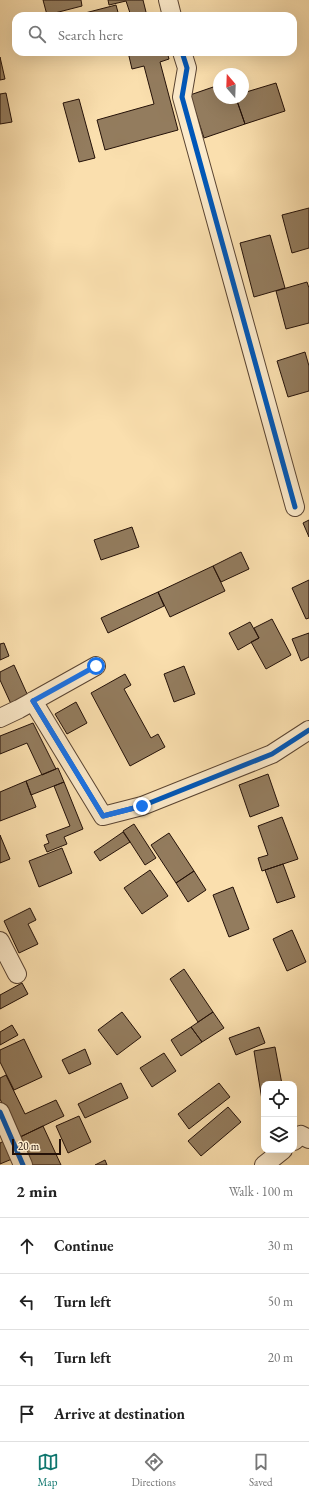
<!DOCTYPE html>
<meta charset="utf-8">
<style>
:root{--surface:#fff;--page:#f6f6f6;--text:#222;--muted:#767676;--line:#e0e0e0;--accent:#0f766e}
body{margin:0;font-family:"EB Garamond",serif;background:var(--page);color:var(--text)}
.controls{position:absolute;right:12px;bottom:12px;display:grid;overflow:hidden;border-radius:8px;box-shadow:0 4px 16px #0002}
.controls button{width:36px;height:36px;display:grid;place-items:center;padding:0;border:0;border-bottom:1px solid var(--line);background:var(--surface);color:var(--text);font:20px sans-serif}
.compass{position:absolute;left:213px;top:68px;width:36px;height:36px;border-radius:50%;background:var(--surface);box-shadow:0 4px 16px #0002;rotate:341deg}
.scale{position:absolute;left:12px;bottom:10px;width:49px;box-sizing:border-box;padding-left:4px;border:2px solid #241108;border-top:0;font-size:11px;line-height:14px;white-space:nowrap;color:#241108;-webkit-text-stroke:3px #fceaca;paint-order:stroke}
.stop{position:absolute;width:12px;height:12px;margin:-9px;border:3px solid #1a73e8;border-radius:50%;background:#fff}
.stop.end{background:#1a73e8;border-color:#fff;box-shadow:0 1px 4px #0008}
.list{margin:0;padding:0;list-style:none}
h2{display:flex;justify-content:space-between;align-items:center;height:52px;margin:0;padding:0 16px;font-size:17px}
h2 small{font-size:13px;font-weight:400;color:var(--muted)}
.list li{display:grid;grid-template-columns:26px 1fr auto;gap:12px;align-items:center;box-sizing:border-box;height:56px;padding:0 16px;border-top:1px solid var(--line)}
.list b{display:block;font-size:15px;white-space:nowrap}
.list em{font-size:13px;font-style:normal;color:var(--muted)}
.icon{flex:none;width:22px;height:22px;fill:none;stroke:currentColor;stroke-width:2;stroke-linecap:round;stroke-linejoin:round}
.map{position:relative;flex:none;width:309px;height:1165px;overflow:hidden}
.search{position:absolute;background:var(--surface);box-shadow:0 4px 16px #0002;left:12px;right:12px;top:12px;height:44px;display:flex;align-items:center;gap:10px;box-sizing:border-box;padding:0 14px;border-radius:12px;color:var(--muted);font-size:15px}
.sheet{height:276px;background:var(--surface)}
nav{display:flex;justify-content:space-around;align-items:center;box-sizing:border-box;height:56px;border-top:1px solid var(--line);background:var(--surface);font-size:11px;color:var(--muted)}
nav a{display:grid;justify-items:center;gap:2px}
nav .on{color:var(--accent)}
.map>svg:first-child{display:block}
.building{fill:#937c5e;stroke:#241108}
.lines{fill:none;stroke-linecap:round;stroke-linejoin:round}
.minor-casing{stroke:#5a4432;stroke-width:20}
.minor{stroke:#fceaca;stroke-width:18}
.cycleway-casing{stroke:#fceaca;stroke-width:8}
.cycleway{stroke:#0057b8;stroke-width:5}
.route{stroke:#1a73e8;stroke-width:5}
</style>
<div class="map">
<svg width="309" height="1165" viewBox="0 0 309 1165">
<rect width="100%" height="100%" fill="#fadfae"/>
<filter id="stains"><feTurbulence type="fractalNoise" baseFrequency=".005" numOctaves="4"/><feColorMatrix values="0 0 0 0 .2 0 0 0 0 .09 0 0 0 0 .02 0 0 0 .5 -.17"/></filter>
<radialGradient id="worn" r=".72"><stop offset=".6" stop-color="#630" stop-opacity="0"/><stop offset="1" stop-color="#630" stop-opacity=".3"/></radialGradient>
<path class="building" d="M43 0H81L82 6 47 15Z
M108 0H143L147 16H131L126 1 109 5Z
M116 5 119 16H86L85 13Z
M128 52H167L169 59 160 62 178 130 105 150 97 120 154 104 144 66 132 69Z
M0 57 5 79 0 80Z
M276 83 285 111 245 124 236 98H243V93Z
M219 85V98H236L245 124 204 138 190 95Z
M6 93 12 122 0 124V94Z
M79 99 95 158 79 162 63 103Z
M309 208V248L292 253 282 215Z
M270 235 285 288 254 297 240 243Z
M307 282 309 288V323L286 329 276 291Z
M305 352 309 366V391L288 397 277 361Z
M309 520V537L303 523Z
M132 527 139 547 101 560 94 540Z
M241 552 249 569 221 582 213 566Z
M213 566 225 591 170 617 158 592Z
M309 580V618L306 619 292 588Z
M158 592 164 606 108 633 101 618Z
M272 619 291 655 266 669 251 642 259 638 254 628Z
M250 622 259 638 238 650 229 633Z
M309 633V657L301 661 292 639Z
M4 643 9 656 0 660V644Z
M14 665 28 696 11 704 0 680V672Z
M184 666 195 694 174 702 164 674Z
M125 674 131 685 124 689 151 738 158 734 165 747 130 766 91 693Z
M76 702 87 723 67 734 55 714Z
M33 723 56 769 42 775 27 743 0 754V736Z
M58 768 64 782 31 795 26 781Z
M268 774 279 806 250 817 239 785Z
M26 781 36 807 0 821V792Z
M64 782 83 829 64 837 67 844 47 852 44 845 49 843 46 835 70 826 54 786Z
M282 817 298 859 262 871 258 858 268 855 258 826Z
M134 824 156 858 145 865 123 831Z
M123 832 130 842 100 861 94 852Z
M169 833 194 871 176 883 151 845Z
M0 835 10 859 0 863Z
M62 848 72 873 39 887 29 861Z
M283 864 295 897 277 903 265 870Z
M150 870 168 896 142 914 124 888Z
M194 871 206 890 188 902 176 883Z
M233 887 249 929 229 937 213 895Z
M30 908 36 920 28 924 38 944 19 953 4 921Z
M292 930 306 962 287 971 273 939Z
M184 969 213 1012 198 1022 170 979Z
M22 983 28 994 0 1009V995Z
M122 1012 141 1037 117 1055 98 1030Z
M213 1012 224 1028 202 1042 191 1027Z
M12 1025 18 1035 0 1045V1032Z
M191 1027 202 1042 181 1056 171 1040Z
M259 1027 265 1043 236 1055 229 1038Z
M24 1039 42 1077 14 1090 0 1062V1050Z
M275 1047 282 1084H264V1100H262L254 1051Z
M85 1049 91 1064 69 1074 62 1060Z
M164 1053 176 1071 152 1087 140 1068Z
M6 1075 25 1114 56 1100 64 1116 18 1138 0 1099V1078Z
M121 1083 128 1098 85 1118 78 1104Z
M219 1083 230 1097 189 1129 178 1114Z
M228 1107 241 1122 201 1156 188 1141Z
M79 1116 91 1142 68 1153 56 1126Z
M43 1126 61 1165H31L18 1138Z
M4 1141 12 1159 0 1164V1143Z
M105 1160 107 1165H95Z"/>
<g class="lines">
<defs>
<path id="minor" d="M168 0 172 16
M182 52 187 68 182 97 295 507
M33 701 103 816 142 806 272 754 309 730
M0 718 19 709 96 666
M0 941 17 974
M0 1112 23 1165
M294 1141 301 1135 309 1139
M264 1165 283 1150"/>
</defs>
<use href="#minor" class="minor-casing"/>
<use href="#minor" class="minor"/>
<defs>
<path id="cycleway" d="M182 52 187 68 182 97 295 507
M33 701 103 816 142 806 272 754 309 730
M0 1112 23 1165"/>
</defs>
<use href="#cycleway" class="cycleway-casing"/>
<use href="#cycleway" class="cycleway"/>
</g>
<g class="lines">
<path class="route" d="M96 666 33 701 103 816 142 806"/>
</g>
<rect width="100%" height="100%" filter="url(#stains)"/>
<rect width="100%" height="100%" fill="url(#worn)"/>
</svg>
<div class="controls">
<button><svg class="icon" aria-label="locate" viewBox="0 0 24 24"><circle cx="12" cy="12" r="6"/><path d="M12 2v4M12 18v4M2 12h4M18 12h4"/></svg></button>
<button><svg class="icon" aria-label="layers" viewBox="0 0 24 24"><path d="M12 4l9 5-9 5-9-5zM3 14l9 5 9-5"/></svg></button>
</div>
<svg class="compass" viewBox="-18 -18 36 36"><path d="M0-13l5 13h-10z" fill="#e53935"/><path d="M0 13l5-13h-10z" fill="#767676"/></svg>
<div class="scale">20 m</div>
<div class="stop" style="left:96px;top:666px"></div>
<div class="stop end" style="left:142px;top:806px"></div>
<div class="search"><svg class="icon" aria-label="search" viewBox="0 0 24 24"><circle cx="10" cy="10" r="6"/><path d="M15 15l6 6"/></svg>Search here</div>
</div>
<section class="sheet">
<h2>2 min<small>Walk · 100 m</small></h2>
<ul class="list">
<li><svg class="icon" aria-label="ahead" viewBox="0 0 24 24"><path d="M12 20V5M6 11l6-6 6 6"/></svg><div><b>Continue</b></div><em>30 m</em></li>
<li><svg class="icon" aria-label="left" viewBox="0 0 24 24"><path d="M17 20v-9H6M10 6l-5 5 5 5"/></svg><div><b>Turn left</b></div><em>50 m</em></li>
<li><svg class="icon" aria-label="left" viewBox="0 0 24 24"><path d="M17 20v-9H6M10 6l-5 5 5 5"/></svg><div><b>Turn left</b></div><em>20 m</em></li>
<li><svg class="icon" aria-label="arrive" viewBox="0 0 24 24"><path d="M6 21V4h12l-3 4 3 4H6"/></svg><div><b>Arrive at destination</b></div></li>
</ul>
</section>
<nav>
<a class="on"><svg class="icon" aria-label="map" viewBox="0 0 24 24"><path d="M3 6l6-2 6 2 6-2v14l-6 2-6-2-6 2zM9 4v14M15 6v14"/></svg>Map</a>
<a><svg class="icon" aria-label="directions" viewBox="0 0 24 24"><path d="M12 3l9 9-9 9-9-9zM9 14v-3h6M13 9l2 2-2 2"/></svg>Directions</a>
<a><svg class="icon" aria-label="saved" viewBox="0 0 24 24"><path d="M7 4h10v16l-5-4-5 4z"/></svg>Saved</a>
</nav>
